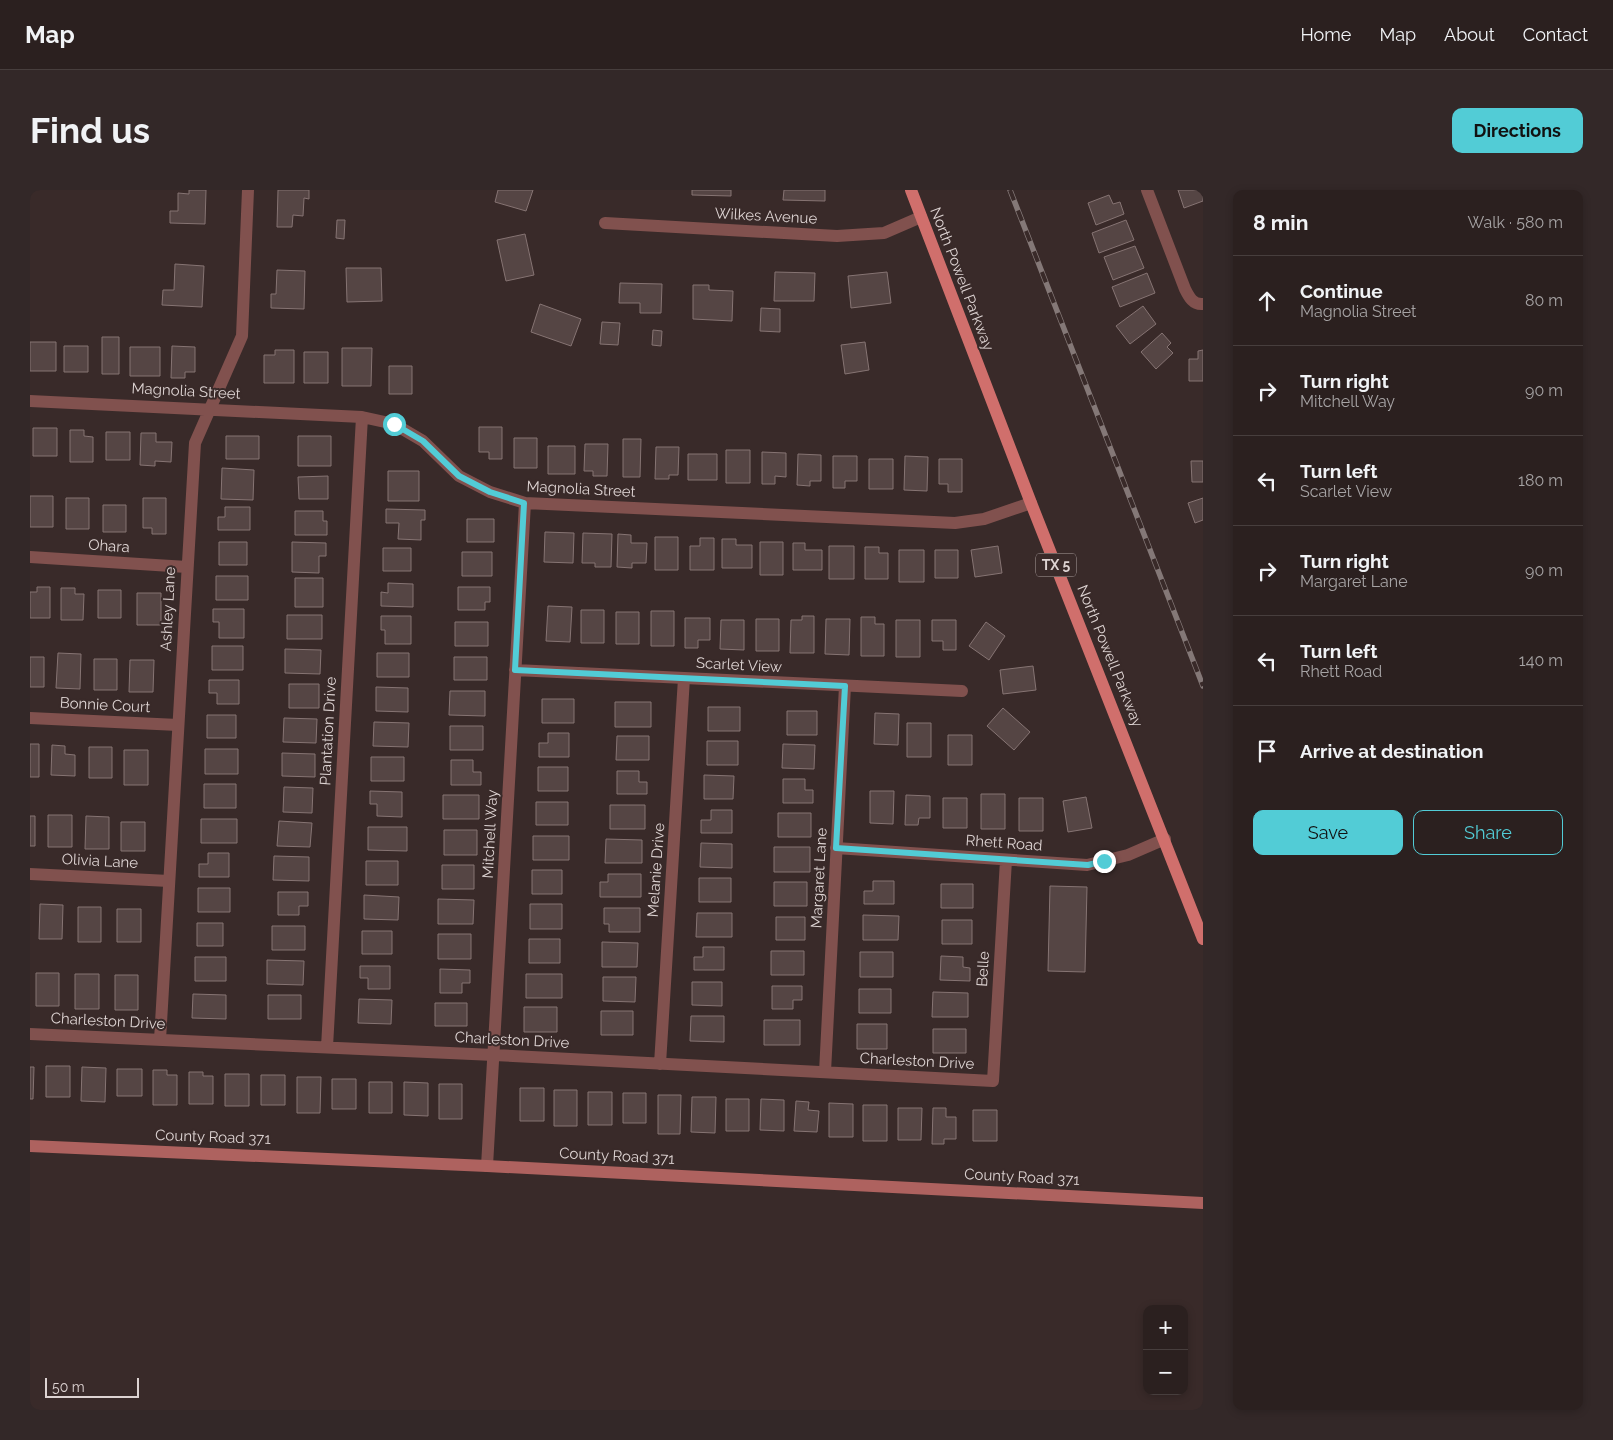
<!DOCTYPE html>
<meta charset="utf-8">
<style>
:root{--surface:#2b201f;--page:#332828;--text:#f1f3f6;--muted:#a6a3a4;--line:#473e3d;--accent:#52ccd6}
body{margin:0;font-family:Raleway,sans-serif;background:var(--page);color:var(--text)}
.controls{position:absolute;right:15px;bottom:15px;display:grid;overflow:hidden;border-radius:10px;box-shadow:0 2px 8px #0003}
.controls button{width:45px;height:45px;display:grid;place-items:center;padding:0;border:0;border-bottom:1px solid var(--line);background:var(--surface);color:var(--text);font:25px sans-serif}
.scale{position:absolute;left:15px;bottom:12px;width:94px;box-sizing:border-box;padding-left:5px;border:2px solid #ddd3d2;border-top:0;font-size:14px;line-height:18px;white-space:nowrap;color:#ddd3d2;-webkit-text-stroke:4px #392a29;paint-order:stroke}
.stop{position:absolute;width:15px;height:15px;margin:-11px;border:4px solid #52ccd6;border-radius:50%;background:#fff}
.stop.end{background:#52ccd6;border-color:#fff;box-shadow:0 1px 5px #0008}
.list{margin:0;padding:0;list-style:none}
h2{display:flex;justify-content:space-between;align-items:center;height:65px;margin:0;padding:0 20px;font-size:21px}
h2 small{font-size:16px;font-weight:400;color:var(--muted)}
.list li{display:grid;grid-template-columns:32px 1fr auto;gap:15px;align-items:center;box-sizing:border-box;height:90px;padding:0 20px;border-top:1px solid var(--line)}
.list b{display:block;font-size:19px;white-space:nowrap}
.list p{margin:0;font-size:16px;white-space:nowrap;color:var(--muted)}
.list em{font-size:16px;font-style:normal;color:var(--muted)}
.actions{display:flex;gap:10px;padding:15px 20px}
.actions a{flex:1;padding:11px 0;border:1px solid var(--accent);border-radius:10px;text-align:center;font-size:18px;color:var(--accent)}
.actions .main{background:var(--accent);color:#111}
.icon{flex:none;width:28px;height:28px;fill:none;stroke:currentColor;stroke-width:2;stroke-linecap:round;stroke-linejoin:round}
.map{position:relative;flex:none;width:1173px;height:1220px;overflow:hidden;border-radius:10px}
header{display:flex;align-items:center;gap:30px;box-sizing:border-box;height:70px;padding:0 25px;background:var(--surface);border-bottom:1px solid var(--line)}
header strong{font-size:24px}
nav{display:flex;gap:28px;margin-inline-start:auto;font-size:18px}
.intro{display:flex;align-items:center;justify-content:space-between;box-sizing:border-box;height:120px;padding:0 30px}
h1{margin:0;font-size:35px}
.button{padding:12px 22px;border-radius:10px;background:var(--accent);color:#111;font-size:18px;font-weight:700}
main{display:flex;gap:30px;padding:0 30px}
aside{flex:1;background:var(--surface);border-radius:10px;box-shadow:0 2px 8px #0003}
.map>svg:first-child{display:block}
.building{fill:#554544;stroke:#867473}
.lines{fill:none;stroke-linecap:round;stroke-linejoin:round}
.street{stroke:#81514e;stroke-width:12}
.secondary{stroke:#ae625f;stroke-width:12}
.primary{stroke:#d06f6c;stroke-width:12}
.rail-casing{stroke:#847877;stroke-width:5.5}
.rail{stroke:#392a29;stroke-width:4;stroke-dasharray:11;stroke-linecap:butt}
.route{stroke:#52ccd6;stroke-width:6}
.labels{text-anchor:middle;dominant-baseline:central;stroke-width:4;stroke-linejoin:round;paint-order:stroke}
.shield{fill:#392a29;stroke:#aca09f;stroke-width:1}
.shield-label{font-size:14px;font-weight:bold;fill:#ddd3d2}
.street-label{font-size:15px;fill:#ddd3d2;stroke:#392a29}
</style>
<header>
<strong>Map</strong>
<nav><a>Home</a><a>Map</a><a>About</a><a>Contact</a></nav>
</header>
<div class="intro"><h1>Find us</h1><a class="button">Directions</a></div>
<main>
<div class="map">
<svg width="1173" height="1220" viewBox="0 0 1173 1220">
<rect width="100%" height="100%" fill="#392a29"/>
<path class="building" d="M159 0H176L175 34 140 33V21H148V3L159 4Z
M248 0H279V9L274 8 273 26 263 25 262 37H247Z
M468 0H503L496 21 465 12Z
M662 0H701V6L662 5Z
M754 0H795V11L753 10Z
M1148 0H1172L1173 11 1154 18Z
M1079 5 1083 14 1090 12 1094 24 1066 35 1058 13Z
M307 30H315L314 49 306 48Z
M1096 30 1104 50 1069 63 1062 43Z
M495 44 504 85 476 91 467 50Z
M1105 56 1114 78 1083 90 1074 67Z
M145 74 174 76 172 117 132 115 133 100H144Z
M316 78H351L352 111 317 112Z
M247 80 275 81 274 119 241 118V104H246Z
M745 82 785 83 784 111H744Z
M857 82 861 113 821 118 818 86Z
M1117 83 1125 103 1090 117 1082 97Z
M590 93 632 94 631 123H610V113H589Z
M663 95H679V100L703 101 702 131 663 129Z
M510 114 551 129 541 156 501 142Z
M1113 116 1126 134 1100 154 1086 136Z
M731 118 750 119V142L730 141Z
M572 132 590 133 588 155 570 154Z
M623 140 632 141 631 156 622 155Z
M1132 143 1141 153 1137 157 1143 163 1126 179 1111 162Z
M72 147H89V184H72Z
M0 152H26V181H0Z
M835 152 839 180 815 184 811 155Z
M34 156H58V182H34Z
M142 156 165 157V182H155V188H141Z
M100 157H130V186H100Z
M312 158H342L341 196H312Z
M245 160H264V193H234V165H245Z
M1173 160V191H1159V169H1168V161Z
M274 162H298V193H274Z
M359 176H382V204H359Z
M449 237H472V269H459V262H449Z
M3 238H27V266H3Z
M40 240H54V246L63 247V272H40Z
M76 242H100V270H76Z
M111 243H126V252H142L141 272 125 271V276L110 275Z
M196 246H229V269H196Z
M268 246H301V276H268Z
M484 248H507V278H484Z
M593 249H611L610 287H593Z
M555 254H578L577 286H563V281H554Z
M518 256H545V284H518Z
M626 257H649L648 285H639V289H625Z
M696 260H720V293H696Z
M732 262 756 263V287L745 286V294H732Z
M658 264H687V290H658Z
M768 264 791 265V291H780V296L767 295Z
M803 266H827V291H815V298H803Z
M875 266 898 267 897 301 874 300Z
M839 269H863V299H839Z
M909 269H932V302H918V294H909Z
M1161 271H1173V292H1162Z
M192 278 224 280 223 310 191 309Z
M358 281H389V311H358Z
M298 286V309H269L268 287Z
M0 306H23V337H0Z
M36 308H59V339H36Z
M113 308H136V344H122V338H113Z
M1173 308V330L1165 333 1158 313Z
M73 315H96V342H73Z
M195 317H220V340H188V327H195Z
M356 319 395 320V330H391V350L368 349 369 333H356Z
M265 321H293V331H297V345H265Z
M437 329H464V352H437Z
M515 342 544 343 543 373 514 372Z
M553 343 582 344 581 377H565V373H552Z
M588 344 601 345V353H617L616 373H602V378L587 377Z
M625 347H648V380H625Z
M670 348H684V380H660V356H670Z
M692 349H706V355H722V378H692Z
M189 352H217V375H189Z
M262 352 296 353V366H289V383L262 382Z
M730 352H753V385H730Z
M763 353H775V360H792V380H763Z
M799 356H824V389H799Z
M968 356 972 383 945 387 941 360Z
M835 357H849V363H858V389H835Z
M353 358H381V381H353Z
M869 360H894V392H869Z
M905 360H928V388H905Z
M432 362H462V386H432Z
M186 386H218V410H186Z
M265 388H293V417H265Z
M358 393 383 394V417L351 416V402L358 403Z
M7 397H20V428H0V402H7Z
M428 397H460V412H455V420H428Z
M31 398H45V404H54L53 430H31Z
M68 400H91V428H68Z
M107 403H131V435H107Z
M518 416 542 417 540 452 516 451Z
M183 419H214V448H189V432H183Z
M551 420H574V453H551Z
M621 421H644V456H621Z
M586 422H609V454H586Z
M257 425H292V449H257Z
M351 426H381V454H355V440H351Z
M772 426H784V463H760L761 430H772Z
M831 427H845V434H854V466H831Z
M655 428H680V450H668V458H655Z
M726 429H749V461H726Z
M796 429H820L819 465 795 464Z
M691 430H714V460L690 459Z
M866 430H890V467H866Z
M902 430H926V460H913V451H902Z
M425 432H458V456H425Z
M956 432 975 446 959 470 939 456Z
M182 456H213V480H182Z
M255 459 291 460 290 484 255 483Z
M28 463 51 464 50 499 26 498Z
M347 463H379V487H347Z
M0 467H14V497H0Z
M424 467H457V490H424Z
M64 469H87V500H64Z
M100 470H124L123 502H99Z
M1003 476 1006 500 973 504 970 480Z
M179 490H209V514H187V503H179Z
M259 494H289V518H259Z
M346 497 378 498V522L346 521Z
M420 501H455V526L419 525Z
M512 509H544V533H512Z
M585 512H621V537H585Z
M678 517H710V541H678Z
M973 518 1000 542 984 560 957 536Z
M757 521H787V545H757Z
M845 523 869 524 868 555 844 554Z
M177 525H206V548H177Z
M254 528 287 529 286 553 253 552Z
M344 532 379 533 378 557 343 556Z
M877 533H901V567H877Z
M420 536H453V560H420Z
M518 543H539V567H509V553H518Z
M918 545H942V575H918Z
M587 546H619V570H586Z
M677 551H708V575H677Z
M0 554H9V587H0Z
M753 554 785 555 784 579 752 578Z
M22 555 35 556V564L45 565V586L21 585Z
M59 557H82V588H59Z
M175 559H208V584H175Z
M94 560H118V595H94Z
M252 563 285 564V587L252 586Z
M341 567H374V591H341Z
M421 570H443V582H451V595H421Z
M508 577H538V601H508Z
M587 581H609V592H617V604H587Z
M674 585 704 586 703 609H674Z
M753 589H775V600H783V613H753Z
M174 594H206V618H174Z
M254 597 283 598 282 623 253 622Z
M340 601 372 602V627L347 626V614H340Z
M840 601H864L863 634 840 633Z
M951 604H975V639H951Z
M413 605H449V629H413Z
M876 605 900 606V628H889L888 635H875Z
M1056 607 1062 638 1038 642 1033 611Z
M913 608H937V638H913Z
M989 608H1013V641H989Z
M506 612H538V635H506Z
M580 615H615V639H580Z
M681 620H702V643H671V630H681Z
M748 623H781V647H748Z
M18 625H42V657H18Z
M0 626H5V656H0Z
M56 626 79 627V659H55Z
M171 629H207V653H171Z
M249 631 282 633 280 657 247 656Z
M91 632H115V661H91Z
M338 637H377V661L338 660Z
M414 640H447V665H414Z
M503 646H539V670H503Z
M576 649 612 650V673H575Z
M671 653 702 654V678L670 677Z
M744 657H780V682H744Z
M178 663H199V687H169V674H178Z
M244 666 279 667V691L243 690Z
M336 671H368V695H336Z
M412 675H444V699H412Z
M502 680H532V704H502Z
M578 684H611V707H570V692H578Z
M669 688H701V712H669Z
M843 691H864V714H834V701H843Z
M744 692H777V716H744Z
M911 694H943V718H911Z
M1020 696 1057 697 1055 782 1018 781Z
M168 698H200V722H168Z
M248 702H278V716H269V725H248Z
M334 705 369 707 368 730 334 729Z
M408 709 444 710 443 734H408Z
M10 714 33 715 32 749H9Z
M500 714H532V739H500Z
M48 717H71V752H48Z
M574 718H610V742H579V734H574Z
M87 719H111V752H87Z
M667 723H702V747H666Z
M833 725 869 726 868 750H833Z
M746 727H775V750H746Z
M912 730H942V754H912Z
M167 733H193V756H167Z
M242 736H275V760H242Z
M332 741H362V764H332Z
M408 744H441V769H408Z
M499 749H530V773H499Z
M572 752 608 753 607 777H572Z
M673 757H694V780H664V767H673Z
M741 761H774V785H741Z
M830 762H863V787H830Z
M911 766 933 767V777L940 778V791L910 790Z
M165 767H196V791H165Z
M237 770 274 771 273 795 237 794Z
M330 776H360V799H338V788H330Z
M410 779 440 780V793H432V803H410Z
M6 783H29V816H6Z
M45 784H69V819H45Z
M496 784H532V808H496Z
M85 785H108V820H85Z
M573 787H606L605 812 573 811Z
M662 792H692V816L662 815Z
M742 796H772V810H763V819H742Z
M829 799H861V823H829Z
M903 802 938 803V827H902Z
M163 804 196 805V829L162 828Z
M238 805H271V829H238Z
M329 809 362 810 361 834 328 833Z
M405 813H437V836H405Z
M494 817H527V842H494Z
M571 821H603V845H571Z
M661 826H694V852L660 851Z
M734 830H770V855H734Z
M827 834H857V859H827Z
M903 839H936V863H903Z
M16 876H40V907H16Z
M0 877H4L3 909H0Z
M52 877 76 878 75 912 51 911Z
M87 879H112V906H87Z
M123 880H137V885H147V915H123Z
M159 882H173V886H183V914H159Z
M195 884H219V916H195Z
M231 885H255V915H231Z
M267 887H291L290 923H267Z
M302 889H326V919H302Z
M339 892H362V923H339Z
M374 892 398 893V926L374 925Z
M409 894H432V929H409Z
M490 898H514V931H490Z
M524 900H547V936H524Z
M558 902H582V935H558Z
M593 903H616V933H593Z
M628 905H651L650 944H628Z
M662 907H686L685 943 661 942Z
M696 909H719V941H696Z
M731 909 754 910V941L730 940Z
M766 911 779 912 778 920 789 921 787 942 764 941Z
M799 913 823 914V947H799Z
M833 915H857V951H833Z
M868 918H892L891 950H868Z
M903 918H916V927H926V949H914V954H902Z
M943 920H967V951H943Z"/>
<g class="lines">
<path class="street" d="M1117 0 1155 99C1159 107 1163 115 1173 114
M575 33 807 46 854 43 891 27
M0 211 332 227 364 234 393 251 429 286 460 302 495 313 925 333 954 329 1001 313
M0 367 157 377
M485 480 932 501
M0 528 148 535
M806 658 1057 675 1098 665 1135 649
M0 684 139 691
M0 844 464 865 963 891 976 670
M130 850 165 253 212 146 218 0
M297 857 332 227
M630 874 654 488
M795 882 815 496
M457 976 495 313"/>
<path class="secondary" d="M0 956 457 976 1173 1013"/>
<path class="primary" d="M881 0 1001 313 1173 749"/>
<defs>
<path id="rail" d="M980 0 1173 496"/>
</defs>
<use href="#rail" class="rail-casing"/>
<use href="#rail" class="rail"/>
</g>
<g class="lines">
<path class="route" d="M364 234 393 251 429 286 460 302 494 313 485 480 815 496 806 658 1058 675 1074 671"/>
</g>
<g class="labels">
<rect class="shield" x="1006" y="363.5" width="40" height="23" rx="4"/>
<g class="shield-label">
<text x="1026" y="375">TX 5</text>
</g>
<g class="street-label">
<text transform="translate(736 26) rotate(3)">Wilkes Avenue</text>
<text transform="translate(932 89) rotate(69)">North Powell Parkway</text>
<text transform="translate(156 201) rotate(3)">Magnolia Street</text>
<text transform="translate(551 299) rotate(3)">Magnolia Street</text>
<text transform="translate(79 356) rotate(4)">Ohara</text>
<text transform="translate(138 419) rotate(-87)">Ashley Lane</text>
<text transform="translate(1080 466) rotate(68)">North Powell Parkway</text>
<text transform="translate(709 475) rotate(3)">Scarlet View</text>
<text transform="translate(75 515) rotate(3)">Bonnie Court</text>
<text transform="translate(298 541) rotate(-87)">Plantation Drive</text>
<text transform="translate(460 644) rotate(-87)">Mitchell Way</text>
<text transform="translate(974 653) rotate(4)">Rhett Road</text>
<text transform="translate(70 671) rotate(3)">Olivia Lane</text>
<text transform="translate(626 680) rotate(-86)">Melanie Drive</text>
<text transform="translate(789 688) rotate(-87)">Margaret Lane</text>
<text transform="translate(953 779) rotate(-87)">Belle</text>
<text transform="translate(78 831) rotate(3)">Charleston Drive</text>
<text transform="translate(482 850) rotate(3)">Charleston Drive</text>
<text transform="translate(887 871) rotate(3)">Charleston Drive</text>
<text transform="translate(183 947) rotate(2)">County Road 371</text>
<text transform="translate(587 966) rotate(3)">County Road 371</text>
<text transform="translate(992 987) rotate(3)">County Road 371</text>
</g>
</g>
</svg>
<div class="controls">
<button>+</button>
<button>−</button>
</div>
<div class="scale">50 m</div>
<div class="stop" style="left:364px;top:234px"></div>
<div class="stop end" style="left:1074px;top:671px"></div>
</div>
<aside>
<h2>8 min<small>Walk · 580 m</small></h2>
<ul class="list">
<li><svg class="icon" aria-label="ahead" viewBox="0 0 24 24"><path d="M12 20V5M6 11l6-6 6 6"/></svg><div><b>Continue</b><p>Magnolia Street</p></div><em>80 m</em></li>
<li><svg class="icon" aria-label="right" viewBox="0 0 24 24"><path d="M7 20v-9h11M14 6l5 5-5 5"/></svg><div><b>Turn right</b><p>Mitchell Way</p></div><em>90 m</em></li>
<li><svg class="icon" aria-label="left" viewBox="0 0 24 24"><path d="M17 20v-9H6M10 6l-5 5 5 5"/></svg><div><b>Turn left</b><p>Scarlet View</p></div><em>180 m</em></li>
<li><svg class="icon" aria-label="right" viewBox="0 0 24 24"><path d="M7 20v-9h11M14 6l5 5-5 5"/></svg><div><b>Turn right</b><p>Margaret Lane</p></div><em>90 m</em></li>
<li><svg class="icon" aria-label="left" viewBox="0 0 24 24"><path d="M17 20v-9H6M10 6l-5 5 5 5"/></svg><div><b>Turn left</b><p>Rhett Road</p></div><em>140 m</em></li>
<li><svg class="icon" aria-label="arrive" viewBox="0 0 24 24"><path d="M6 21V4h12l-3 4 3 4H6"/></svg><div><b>Arrive at destination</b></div></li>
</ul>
<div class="actions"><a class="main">Save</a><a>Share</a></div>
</aside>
</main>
